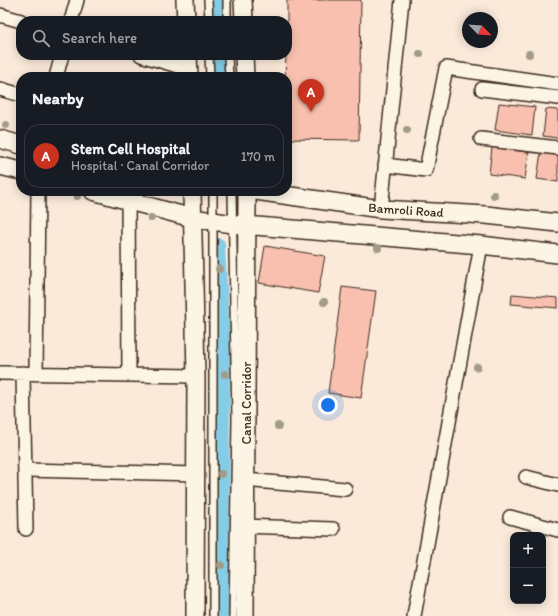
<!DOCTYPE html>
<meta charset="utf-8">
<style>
:root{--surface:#171b24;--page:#20242c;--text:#f1f3f6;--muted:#9ea1a6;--line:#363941;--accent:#c8321e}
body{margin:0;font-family:Itim,sans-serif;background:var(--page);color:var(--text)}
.controls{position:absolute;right:12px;bottom:12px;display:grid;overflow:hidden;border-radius:8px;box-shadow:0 2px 10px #0003}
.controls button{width:36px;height:36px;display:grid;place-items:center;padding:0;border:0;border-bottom:1px solid var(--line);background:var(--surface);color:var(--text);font:20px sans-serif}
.compass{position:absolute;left:462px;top:12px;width:36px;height:36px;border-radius:50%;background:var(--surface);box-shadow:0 2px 10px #0003;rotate:115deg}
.you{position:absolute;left:328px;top:405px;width:14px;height:14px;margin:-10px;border:3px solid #fff;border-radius:50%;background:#1a73e8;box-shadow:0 0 0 6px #1a73e833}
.badge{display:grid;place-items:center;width:26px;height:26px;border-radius:50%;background:var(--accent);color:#fff;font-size:13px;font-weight:700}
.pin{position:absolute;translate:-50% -33px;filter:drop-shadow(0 1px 2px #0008)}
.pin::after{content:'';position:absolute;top:21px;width:14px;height:12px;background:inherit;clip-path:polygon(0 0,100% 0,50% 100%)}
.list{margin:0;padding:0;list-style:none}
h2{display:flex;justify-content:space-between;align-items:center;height:52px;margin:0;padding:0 16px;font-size:17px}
h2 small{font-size:13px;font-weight:400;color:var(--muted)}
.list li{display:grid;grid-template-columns:26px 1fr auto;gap:12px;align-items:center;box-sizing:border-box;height:64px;margin:0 8px 8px;padding:0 8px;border:1px solid var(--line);border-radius:16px}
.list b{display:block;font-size:15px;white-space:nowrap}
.list p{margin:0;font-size:13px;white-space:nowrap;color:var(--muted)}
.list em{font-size:13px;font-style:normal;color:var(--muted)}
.icon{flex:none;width:22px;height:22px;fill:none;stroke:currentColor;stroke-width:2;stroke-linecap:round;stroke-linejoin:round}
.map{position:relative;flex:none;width:558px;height:616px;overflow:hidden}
.search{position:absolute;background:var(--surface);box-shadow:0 2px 10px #0003;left:16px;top:16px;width:276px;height:44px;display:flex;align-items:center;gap:10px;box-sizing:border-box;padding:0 14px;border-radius:16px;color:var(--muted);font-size:15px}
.panel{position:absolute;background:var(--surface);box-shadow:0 2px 10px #0003;left:16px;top:72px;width:276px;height:124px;border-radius:16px}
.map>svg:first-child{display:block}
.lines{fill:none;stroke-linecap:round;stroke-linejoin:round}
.canal{stroke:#85cde6;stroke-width:12}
.building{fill:#f9c0af;stroke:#3b2a1e}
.service-casing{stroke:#3b2a1e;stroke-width:10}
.minor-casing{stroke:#3b2a1e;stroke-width:16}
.tertiary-casing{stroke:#3b2a1e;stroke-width:20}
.service{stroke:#fcf5e5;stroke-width:7}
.minor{stroke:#fcf5e5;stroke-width:13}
.tertiary{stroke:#fcf5e5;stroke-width:17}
.tree{fill:#a19b87}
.labels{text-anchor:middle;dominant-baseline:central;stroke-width:3;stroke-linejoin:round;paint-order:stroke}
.street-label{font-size:13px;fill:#3b2a1e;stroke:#fcf5e5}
</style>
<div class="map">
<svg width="558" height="616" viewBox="0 0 558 616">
<rect width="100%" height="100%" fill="#fbeada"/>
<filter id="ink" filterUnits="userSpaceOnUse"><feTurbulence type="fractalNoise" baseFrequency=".025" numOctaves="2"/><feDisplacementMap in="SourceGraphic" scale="8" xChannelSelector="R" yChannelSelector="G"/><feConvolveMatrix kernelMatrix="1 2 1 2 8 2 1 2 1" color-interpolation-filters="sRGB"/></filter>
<g filter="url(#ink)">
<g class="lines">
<path class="canal" d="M218 0V21
M219 55V77
M219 244 224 342 223 616"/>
</g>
<path class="building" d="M287 0H361L359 140 287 139V77H285L286 55H287Z
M499 103 535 107 532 135 495 130Z
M546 109 558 110V138L543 136Z
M492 147 529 152 525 179 489 174Z
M541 152 558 154V182L537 179Z
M265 246 325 256 318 293 259 283Z
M342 287 376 291 361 398 328 393Z
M512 294 558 298V308L511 304Z"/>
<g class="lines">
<defs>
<path id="service" d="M208 0 209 21
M227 0V21
M209 55 210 77
M228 55 229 77
M232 191 236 419 233 616
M213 616V191"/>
<path id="minor" d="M0 15 21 21
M71 21 77 0
M141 55 188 69
M56 77 62 55
M0 89 21 95
M482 89 558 98
M481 139 558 148
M385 165 426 170 446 68 558 84
M128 191 129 375
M381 209 402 0
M0 373 196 376
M23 373 26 529
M36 374 38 191
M25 470 197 474
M526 477 558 485
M245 480 345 489
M510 517 558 530
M245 526 333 529
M414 616 481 245"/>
<path id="tertiary" d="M185 0 186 21
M243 0 244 21
M188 55 189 77
M244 55 245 77
M0 139 21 145
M0 166 21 171
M93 191 192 218 233 224 481 245 558 254
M192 191 196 376 195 616
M256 191 381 209 486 215 558 223
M245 616 247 191"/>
</defs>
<use href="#service" class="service-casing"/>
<use href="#minor" class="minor-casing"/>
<use href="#tertiary" class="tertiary-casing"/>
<use href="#service" class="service"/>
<use href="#minor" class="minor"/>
<use href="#tertiary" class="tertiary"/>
</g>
<g class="tree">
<circle cx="420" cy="54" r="4"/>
<circle cx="529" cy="54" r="4"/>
<circle cx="6" cy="125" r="4"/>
<circle cx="407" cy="130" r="4"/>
<circle cx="494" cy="195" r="4"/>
<circle cx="77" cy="196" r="4"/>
<circle cx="151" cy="218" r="4"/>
<circle cx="378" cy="248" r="4"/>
<circle cx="219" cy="269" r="4"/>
<circle cx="324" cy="302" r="4"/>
<circle cx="477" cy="367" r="4"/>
<circle cx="225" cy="374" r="4"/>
<circle cx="278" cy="426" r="4"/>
<circle cx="221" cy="474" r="4"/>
<circle cx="221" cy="565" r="4"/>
</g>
</g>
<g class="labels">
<g class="street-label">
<text transform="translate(406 210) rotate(4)">Bamroli Road</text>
<text transform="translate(246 403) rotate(-90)">Canal Corridor</text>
</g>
</g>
</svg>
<div class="controls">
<button>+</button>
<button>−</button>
</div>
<svg class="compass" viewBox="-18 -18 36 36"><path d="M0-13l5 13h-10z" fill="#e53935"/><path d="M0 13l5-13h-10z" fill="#9ea1a6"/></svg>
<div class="you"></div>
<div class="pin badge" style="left:311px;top:112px">A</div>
<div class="search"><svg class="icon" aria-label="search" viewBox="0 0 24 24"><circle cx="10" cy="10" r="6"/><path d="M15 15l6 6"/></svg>Search here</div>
<section class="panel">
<h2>Nearby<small></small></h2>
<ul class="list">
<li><span class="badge">A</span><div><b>Stem Cell Hospital</b><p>Hospital · Canal Corridor</p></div><em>170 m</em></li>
</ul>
</section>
</div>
